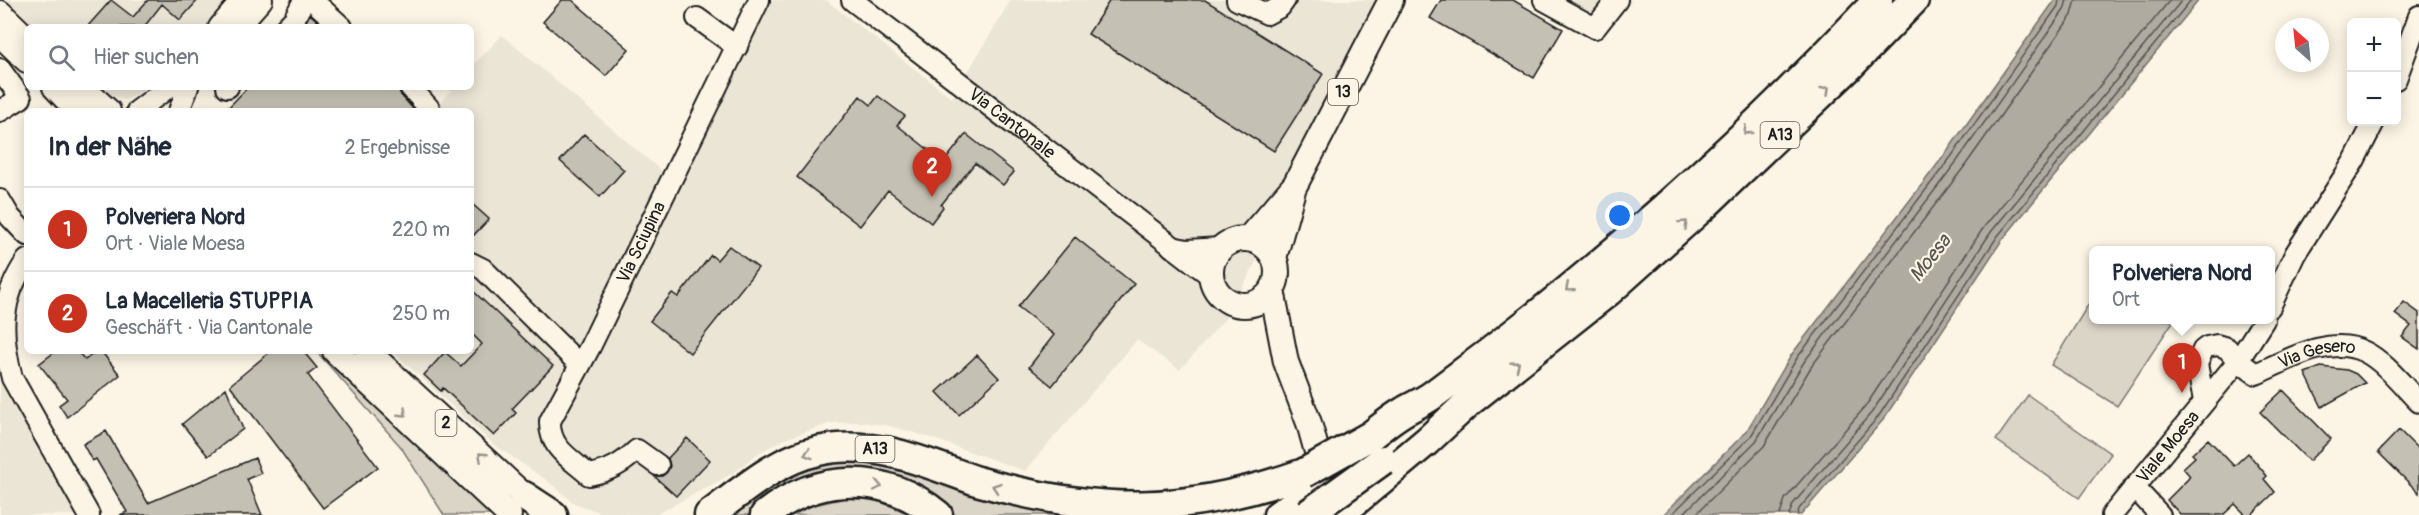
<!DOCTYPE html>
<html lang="de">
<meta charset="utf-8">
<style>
:root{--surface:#fff;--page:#f6f6f7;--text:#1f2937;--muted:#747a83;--line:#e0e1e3;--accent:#c8321e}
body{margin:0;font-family:Pangolin,sans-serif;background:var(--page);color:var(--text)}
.controls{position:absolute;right:18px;top:18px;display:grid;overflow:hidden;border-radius:9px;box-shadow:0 3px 15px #0003}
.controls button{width:54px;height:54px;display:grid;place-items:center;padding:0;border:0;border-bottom:2px solid var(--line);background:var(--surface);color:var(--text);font:30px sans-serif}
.compass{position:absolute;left:2275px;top:18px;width:54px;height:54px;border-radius:50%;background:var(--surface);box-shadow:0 3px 15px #0003;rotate:333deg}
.you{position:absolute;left:1620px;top:216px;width:21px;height:21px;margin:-15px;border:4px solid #fff;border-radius:50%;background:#1a73e8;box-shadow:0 0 0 9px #1a73e833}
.badge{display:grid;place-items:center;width:39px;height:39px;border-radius:50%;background:var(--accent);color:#fff;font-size:20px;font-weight:700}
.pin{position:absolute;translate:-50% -50px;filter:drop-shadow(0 2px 3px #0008)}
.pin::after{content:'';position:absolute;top:32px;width:21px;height:18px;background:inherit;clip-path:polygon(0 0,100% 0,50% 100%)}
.popup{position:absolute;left:2089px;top:246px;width:186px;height:78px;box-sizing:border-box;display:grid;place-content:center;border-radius:9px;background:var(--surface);filter:drop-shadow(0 2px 4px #0005);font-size:20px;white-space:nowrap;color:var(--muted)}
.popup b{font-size:22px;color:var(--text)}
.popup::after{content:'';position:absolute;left:50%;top:100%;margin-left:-12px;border:12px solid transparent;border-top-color:var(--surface)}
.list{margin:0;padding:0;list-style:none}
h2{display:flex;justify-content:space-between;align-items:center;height:78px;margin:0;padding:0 24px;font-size:26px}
h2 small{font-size:20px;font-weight:400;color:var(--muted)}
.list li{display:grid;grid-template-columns:39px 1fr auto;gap:18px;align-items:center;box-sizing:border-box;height:84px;padding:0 24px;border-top:2px solid var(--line)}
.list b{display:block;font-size:22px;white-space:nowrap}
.list p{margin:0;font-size:20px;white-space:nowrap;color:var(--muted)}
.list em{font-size:20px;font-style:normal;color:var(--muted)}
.icon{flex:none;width:33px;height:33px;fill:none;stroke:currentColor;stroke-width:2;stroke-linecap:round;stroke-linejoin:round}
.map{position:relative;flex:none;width:2419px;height:515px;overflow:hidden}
.search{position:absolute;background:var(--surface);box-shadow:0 3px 15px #0003;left:24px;top:24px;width:450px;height:66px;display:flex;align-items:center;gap:15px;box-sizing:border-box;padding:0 21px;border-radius:9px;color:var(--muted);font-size:22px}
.panel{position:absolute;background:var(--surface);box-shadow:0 3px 15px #0003;left:24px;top:108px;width:450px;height:246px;border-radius:9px}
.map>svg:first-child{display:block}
.built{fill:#ebe5d6}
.green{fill:#dbd5c8;stroke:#7c7872;stroke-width:1.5}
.water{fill:#b0aba1;stroke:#75726c;stroke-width:1.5}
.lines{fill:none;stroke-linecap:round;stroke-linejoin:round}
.shore{stroke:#575551;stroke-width:1.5}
.building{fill:#c4c0b3;stroke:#1c1c1c;stroke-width:1.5}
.minor-casing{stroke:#1c1c1c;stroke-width:24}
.major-casing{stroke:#1c1c1c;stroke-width:28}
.highway-casing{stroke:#1c1c1c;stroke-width:33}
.minor{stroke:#fcf5e5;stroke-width:20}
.major{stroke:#fcf5e5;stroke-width:24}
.highway{stroke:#fcf5e5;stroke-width:28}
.highway-bridge-casing{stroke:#1c1c1c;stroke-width:33;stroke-linecap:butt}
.highway-bridge{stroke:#fcf5e5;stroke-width:28}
.oneway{stroke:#97938b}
.labels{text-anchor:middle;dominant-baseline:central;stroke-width:4.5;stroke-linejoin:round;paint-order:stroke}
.shield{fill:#fcf5e5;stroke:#5f5d58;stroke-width:1.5}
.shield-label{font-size:16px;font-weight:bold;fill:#1c1c1c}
.street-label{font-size:18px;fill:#1c1c1c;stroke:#fcf5e5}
.water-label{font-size:20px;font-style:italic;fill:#575551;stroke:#fcf5e5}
</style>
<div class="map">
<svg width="2419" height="515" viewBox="0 0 2419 515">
<rect width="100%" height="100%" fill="#fcf5e5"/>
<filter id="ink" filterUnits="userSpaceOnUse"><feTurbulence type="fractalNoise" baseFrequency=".0167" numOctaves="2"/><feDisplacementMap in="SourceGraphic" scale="12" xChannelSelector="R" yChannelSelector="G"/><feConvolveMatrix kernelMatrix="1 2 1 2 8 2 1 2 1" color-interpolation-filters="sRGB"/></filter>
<g filter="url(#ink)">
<path class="built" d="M2 0H227L204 27H31Z
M767 0H826L952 98 1011 0H1391L1229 314 1180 370 1137 340 1025 471 925 436 890 426 861 422 831 423 785 439 757 454 732 474 655 515 602 513 574 503 545 479 493 444 392 351H471V111H432L454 87H471V68L502 35 671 179Z
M1544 0H1633L1595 28Z
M98 87H153L125 100 112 96Z
M0 331 89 515H0Z"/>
<path class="green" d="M2093 297 2094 320H2174L2117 406 2051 365Z
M320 351 490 515H444L401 447 317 352Z
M2028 395 2111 454 2079 498 1996 440Z
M821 461 884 462 1025 508 1058 515H950L896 481 753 515H727L779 478Z
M845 498 876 500 912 515H791L810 506Z"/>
<path class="water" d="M2055 0H2199L2002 240 1883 420 1801 515H1663L1746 432 1792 354 1946 153Z"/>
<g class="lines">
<path class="shore" d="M1671 515 1751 436 1797 358 1951 157 2058 6 2059 0
M1682 515 1756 441 1804 362 1957 161 2064 10 2067 0
M1695 515 1764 446 1811 367 1964 167 2072 15 2076 0
M1780 515 1785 499 1865 407 1984 227 2170 0
M1789 515 1793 504 1872 412 1991 232 2182 0
M1797 515 1799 509 1878 417 1997 237 2191 0"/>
</g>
<path class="building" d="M111 0 133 17 148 0H198L180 20 162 4 144 27H87Z
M562 0H572L629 49 606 76 543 22Z
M1110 0H1205L1323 74 1274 151 1088 34Z
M1441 0H1513L1563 29 1534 78 1430 18Z
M310 14 324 27H303Z
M248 87H398L401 95 415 111H225Z
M860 96 871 105 878 96 905 116 897 125 944 162 966 134 1014 172 1003 185 975 163 941 205 943 207 931 223 888 190 860 226 797 177Z
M584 134 624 170 600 197 560 161Z
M471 203 489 219 471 238Z
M1075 237 1134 284 1052 386 1029 367 1054 335 1018 307Z
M729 246 758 268 690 353 650 321 672 293 678 297 711 255 717 260Z
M471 289 553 366 512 409 516 413 494 436 443 388 441 391 424 375 445 352 461 366 482 344 471 333Z
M2404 302 2419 313V349L2402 337 2411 326 2395 314Z
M56 351H77L85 360 97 351H101L120 375 67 417 59 405 67 399 39 364Z
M271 351H303L317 368 308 375 378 467 323 508 230 385Z
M977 355 999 378 959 415 937 392Z
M2321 367 2347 370 2356 374 2365 383 2322 407 2305 373Z
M226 388 243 429 208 456 182 424Z
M2283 390 2331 439 2309 461 2260 412Z
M2399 430 2419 450V493L2378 452Z
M106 431 148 503 255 458 261 473 247 479 262 515H120L127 512 96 459 92 461 83 444Z
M687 438 710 460 676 496 654 476H662L667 472 670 466 668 458Z
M2208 439 2234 466 2248 453 2267 476 2264 479 2275 492 2251 515H2246L2235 504 2223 515H2181L2167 500 2188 479 2190 476 2183 468 2195 457 2192 454Z"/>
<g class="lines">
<defs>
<g id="minor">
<path d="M312 0 342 27"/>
<path id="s1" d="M852 0 1211 276"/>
<path d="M1237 0 1267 14 1280 7 1285 0"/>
<path d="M1544 0 1595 28 1617 0"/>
<path d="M697 18 737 47"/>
<path d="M219 27 242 0"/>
<path d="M238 27 262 0"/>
<path d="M286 27 294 19 304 0"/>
<path d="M0 69 21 98 0 111"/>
<path d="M2396 79 2419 16"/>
<path d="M227 87H228"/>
<path d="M410 87 429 108 427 111"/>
<path d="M137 111 169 87"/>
<path d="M179 111 188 87"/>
<path d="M0 200 10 217 27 235"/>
<path d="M1172 247 1187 250 1221 248"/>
<path d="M27 260C0 299 0 332 12 378L89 515"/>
<path d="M471 263 483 269 580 365"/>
<path d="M2270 307 2295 254 2354 161 2374 122"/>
<path id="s2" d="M2204 401 2197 364 2203 350 2207 347 2217 345 2227 348 2238 361 2256 374C2287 360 2332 334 2365 352 2384 361 2404 387 2419 402"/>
<path id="s3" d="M658 465 637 450C622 464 610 471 589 475 570 458 549 448 550 421L590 347 759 0"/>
<path d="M2134 487 2160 515"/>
<path id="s4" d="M2112 515 2238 361 2264 320"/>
</g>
<path id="major" d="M0 13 27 39
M0 34 27 60
M55 87 78 111
M81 87 108 111
M1248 239 1295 185 1391 0
M1211 272a33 33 0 1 1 66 0a33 33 0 1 1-66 0Z
M1274 258 1293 190
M1272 290 1286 362 1309 423 1322 470 1329 515
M335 351 509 515
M367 351 537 508"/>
<path id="highway" d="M1370 436C1381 428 1391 419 1403 412 1413 406 1425 401 1434 394 1591 279 1745 142 1878 0
M524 496 553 515
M709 515C743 490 776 460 818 451 873 438 926 463 977 481 1098 515 1186 515 1304 473
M765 515C818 473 884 471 938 515
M1278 515 1307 495
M1339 515 1427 441 1470 401 1609 291 1706 204 1847 69 1914 0"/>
</defs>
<use href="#minor" class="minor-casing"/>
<use href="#major" class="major-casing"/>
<use href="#highway" class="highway-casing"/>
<use href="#minor" class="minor"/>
<use href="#major" class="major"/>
<use href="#highway" class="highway"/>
<defs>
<path id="highway-bridge" d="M1304 473 1370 436
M1308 514 1383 460"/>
</defs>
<use href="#highway-bridge" class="highway-bridge-casing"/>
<use href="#highway-bridge" class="highway-bridge"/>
</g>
<defs><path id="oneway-chevron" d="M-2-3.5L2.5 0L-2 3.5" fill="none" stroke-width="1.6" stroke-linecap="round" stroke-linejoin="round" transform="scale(1.5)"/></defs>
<g class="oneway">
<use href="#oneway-chevron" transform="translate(1826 90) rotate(-44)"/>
<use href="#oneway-chevron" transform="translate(1747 131) rotate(137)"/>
<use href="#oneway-chevron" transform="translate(1684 224) rotate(-42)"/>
<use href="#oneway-chevron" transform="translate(1569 288) rotate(140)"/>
<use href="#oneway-chevron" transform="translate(1516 365) rotate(-38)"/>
<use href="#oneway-chevron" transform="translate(403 413) rotate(43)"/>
<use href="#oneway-chevron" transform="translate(808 454) rotate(163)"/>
<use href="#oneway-chevron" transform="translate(482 456) rotate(-137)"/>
<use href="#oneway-chevron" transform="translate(878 486) rotate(12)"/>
<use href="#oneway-chevron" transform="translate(996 487) rotate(-161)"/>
</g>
</g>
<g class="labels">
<g class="shield">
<rect x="1328" y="79" width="30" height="26" rx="4.5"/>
<rect x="1760.5" y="122" width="39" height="26" rx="4.5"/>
<rect x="435.5" y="410" width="21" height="26" rx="4.5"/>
<rect x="855.5" y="436" width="39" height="26" rx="4.5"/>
</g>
<g class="shield-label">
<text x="1343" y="92">13</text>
<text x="1780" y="135">A13</text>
<text x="446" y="423">2</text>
<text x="875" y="449">A13</text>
</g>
<g class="street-label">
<text stroke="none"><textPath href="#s1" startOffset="202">Via Cantonale</textPath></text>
<text stroke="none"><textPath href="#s3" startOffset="351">Via Sciupina</textPath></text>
<text stroke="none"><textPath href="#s2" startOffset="183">Via Gesero</textPath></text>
<text stroke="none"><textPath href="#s4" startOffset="88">Viale Moesa</textPath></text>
</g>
<g class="water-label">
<text transform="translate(1930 258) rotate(-52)">Moesa</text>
</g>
</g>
</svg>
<div class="controls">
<button>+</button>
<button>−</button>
</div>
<svg class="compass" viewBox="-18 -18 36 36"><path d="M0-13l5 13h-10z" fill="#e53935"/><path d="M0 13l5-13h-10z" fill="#747a83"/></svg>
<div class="you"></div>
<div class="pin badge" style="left:2182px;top:393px">1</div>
<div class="popup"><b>Polveriera Nord</b>Ort</div>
<div class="pin badge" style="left:932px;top:197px">2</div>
<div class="search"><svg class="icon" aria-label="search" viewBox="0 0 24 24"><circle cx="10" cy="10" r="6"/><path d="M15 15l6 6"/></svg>Hier suchen</div>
<section class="panel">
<h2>In der Nähe<small>2 Ergebnisse</small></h2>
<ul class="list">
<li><span class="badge">1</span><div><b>Polveriera Nord</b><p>Ort · Viale Moesa</p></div><em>220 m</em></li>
<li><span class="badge">2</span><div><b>La Macelleria STUPPIA</b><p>Geschäft · Via Cantonale</p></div><em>250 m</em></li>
</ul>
</section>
</div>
